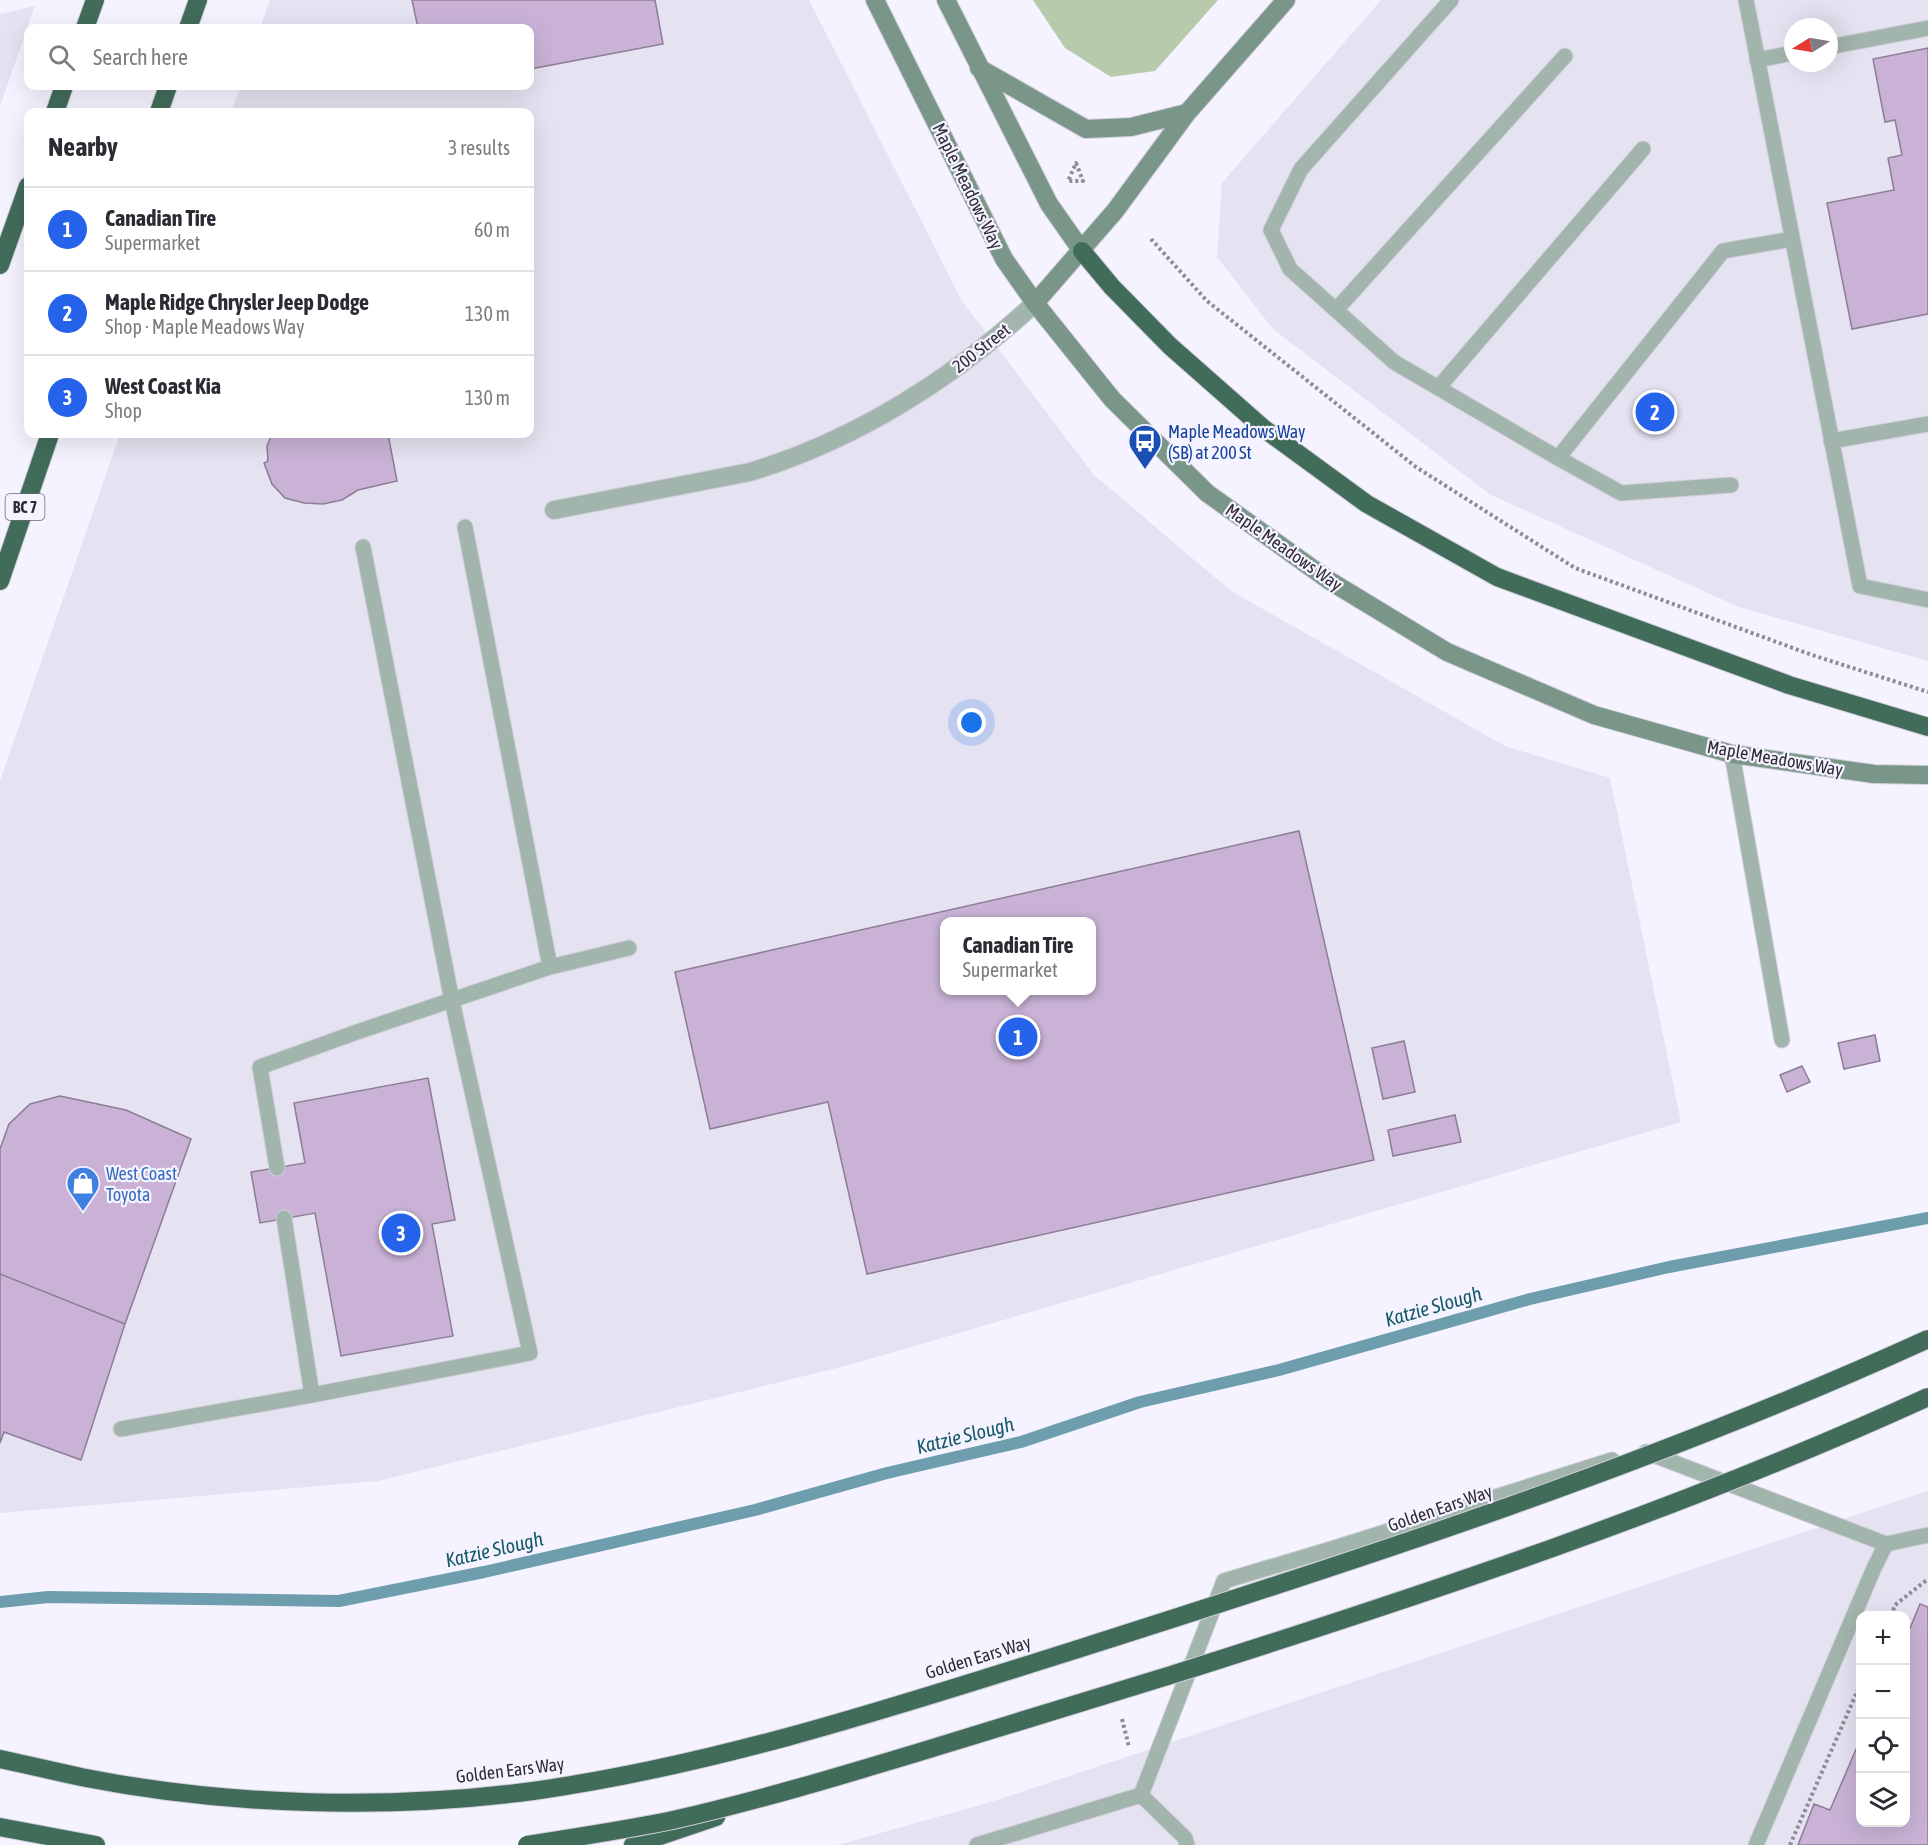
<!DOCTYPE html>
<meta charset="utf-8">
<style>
:root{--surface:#fff;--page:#f7f7f7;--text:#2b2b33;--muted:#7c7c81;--line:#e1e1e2;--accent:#2563eb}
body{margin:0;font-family:"Asap Condensed",sans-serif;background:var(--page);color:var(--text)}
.controls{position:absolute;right:18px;bottom:18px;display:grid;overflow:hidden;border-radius:12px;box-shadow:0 6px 24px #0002}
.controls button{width:54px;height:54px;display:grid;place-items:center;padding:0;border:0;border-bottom:2px solid var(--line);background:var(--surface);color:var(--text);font:30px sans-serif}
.compass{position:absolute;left:1784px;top:18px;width:54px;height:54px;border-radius:50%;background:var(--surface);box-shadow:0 6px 24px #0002;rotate:259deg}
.you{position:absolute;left:972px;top:723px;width:21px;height:21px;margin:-15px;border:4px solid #fff;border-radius:50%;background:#1a73e8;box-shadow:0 0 0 9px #1a73e833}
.badge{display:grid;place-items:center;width:39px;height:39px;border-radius:50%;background:var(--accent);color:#fff;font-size:20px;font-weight:700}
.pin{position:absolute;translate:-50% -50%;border:3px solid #fff;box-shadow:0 2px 6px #0006}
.popup{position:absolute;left:940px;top:917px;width:156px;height:78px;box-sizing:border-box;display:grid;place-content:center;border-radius:12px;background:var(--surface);filter:drop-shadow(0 2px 4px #0005);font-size:20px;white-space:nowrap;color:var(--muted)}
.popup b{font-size:22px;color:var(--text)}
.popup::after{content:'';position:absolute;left:50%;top:100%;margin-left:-12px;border:12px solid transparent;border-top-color:var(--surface)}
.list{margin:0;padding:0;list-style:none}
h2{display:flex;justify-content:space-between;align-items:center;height:78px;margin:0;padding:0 24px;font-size:26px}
h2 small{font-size:20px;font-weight:400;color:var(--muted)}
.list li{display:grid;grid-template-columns:39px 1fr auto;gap:18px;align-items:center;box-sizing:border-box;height:84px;padding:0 24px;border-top:2px solid var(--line)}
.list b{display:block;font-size:22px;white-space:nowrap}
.list p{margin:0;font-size:20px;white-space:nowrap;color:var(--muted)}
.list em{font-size:20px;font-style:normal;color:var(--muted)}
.icon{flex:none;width:33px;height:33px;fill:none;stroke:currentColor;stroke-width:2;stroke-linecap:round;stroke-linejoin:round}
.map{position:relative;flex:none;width:1928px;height:1845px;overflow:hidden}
.search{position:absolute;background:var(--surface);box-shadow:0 6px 24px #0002;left:24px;top:24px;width:510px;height:66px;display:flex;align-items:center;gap:15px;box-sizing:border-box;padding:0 21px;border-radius:12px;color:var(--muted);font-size:22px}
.panel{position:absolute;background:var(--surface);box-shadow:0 6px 24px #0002;left:24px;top:108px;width:510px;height:330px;border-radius:12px}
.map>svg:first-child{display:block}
.built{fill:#e5e2f1;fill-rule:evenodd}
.green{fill:#b8caac}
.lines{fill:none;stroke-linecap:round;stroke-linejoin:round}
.stream{stroke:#6e9ead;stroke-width:12}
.building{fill:#c9b2d6;stroke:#8d7d96;stroke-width:1.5;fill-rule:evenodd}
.lane-casing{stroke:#d2cfdb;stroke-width:17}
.street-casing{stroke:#d2cfdb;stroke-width:20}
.secondary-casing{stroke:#d2cfdb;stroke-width:20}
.highway-casing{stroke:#d2cfdb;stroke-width:20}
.path{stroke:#8d8b96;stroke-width:4;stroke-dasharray:3 3;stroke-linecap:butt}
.lane{stroke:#a2b5ac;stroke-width:15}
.street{stroke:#a2b5ac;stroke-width:18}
.secondary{stroke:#799688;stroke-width:18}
.highway{stroke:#426c5a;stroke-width:18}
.highway-bridge-casing{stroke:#d2cfdb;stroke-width:20;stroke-linecap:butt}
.highway-bridge{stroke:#426c5a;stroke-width:18}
.labels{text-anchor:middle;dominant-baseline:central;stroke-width:4.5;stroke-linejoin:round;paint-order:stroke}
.shield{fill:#f5f3ff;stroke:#6b6874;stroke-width:1.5}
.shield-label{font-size:16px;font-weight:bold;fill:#302d38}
.street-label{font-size:18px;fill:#302d38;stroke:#f5f3ff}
.transit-label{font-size:18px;fill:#164399;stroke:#f5f3ff;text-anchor:start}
.shop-label{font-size:18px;fill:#366cbe;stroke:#f5f3ff;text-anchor:start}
.water-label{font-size:20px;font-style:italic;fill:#175869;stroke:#f5f3ff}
</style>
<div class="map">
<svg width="1928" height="1845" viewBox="0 0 1928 1845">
<rect width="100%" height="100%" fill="#f5f3ff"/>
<path class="built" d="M270 0H809L962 301 1094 475 1231 591 1505 746 1610 778 1681 1122 849 1365 378 1481 0 1513V781L120 434H530V112H231L241 86H530V28H260ZM944 922H1092V990H944Z
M1381 0H1928V661L1739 607 1491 495 1273 329 1217 257 1222 183ZM1793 27H1829V63H1793Z
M35 6 0 106V14Z
M1928 1491V1845H838L994 1801ZM1860 1616H1906V1822H1860Z"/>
<path class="green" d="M1033 0H1218L1155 71 1111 77 1065 48Z"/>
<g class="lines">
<path class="stream" d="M0 1602 48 1597 339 1601 484 1572 755 1510 887 1473 1021 1442 1140 1402 1279 1370 1530 1299 1669 1267 1928 1218"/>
</g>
<path class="building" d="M412 0H655L663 44 530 69V28H418Z
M1928 48V314L1852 329 1827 203 1894 190 1888 158 1902 155 1895 120 1885 122 1873 59Z
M272 434H388L397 481 358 490 342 500 323 504 304 503 285 498 272 484 264 463 268 461 267 446Z
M1299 831 1374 1160 867 1274 828 1102 710 1129 675 972ZM944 922H1092V990H944Z
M1875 1035 1880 1061 1844 1069 1838 1043Z
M1404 1041 1415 1092 1383 1099 1372 1048Z
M1802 1066 1810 1082 1787 1092 1780 1075Z
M428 1078 455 1220 432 1224 453 1336 341 1356 315 1213 260 1223 251 1172 305 1163 294 1103Z
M60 1096 126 1110 191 1139 125 1324 0 1274V1149L9 1124 30 1104Z
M1455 1115 1461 1142 1393 1156 1388 1130Z
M0 1274 125 1324 81 1460 4 1432 0 1443Z
M1920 1604 1928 1607V1845H1798L1814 1804 1830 1810 1860 1740V1822H1906V1638Z"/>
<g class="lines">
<defs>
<path id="lane" d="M1451 0 1301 169 1271 230 1290 269 1394 362 1558 458 1621 493 1731 485
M1746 0 1860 586 1928 600
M1829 47 1928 28
M1757 60 1793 53
M1336 310 1565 56
M1438 388 1643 149
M1831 441 1928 424
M1558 458 1723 251 1792 239
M465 527 550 967
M1732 754 1782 1040
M277 1168 260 1067 357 1032 550 967 629 948
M284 1218 312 1395
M121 1429 312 1395 530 1353 452 1001 363 547
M1646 1452 1886 1544 1928 1535
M1141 1795 1224 1581 1338 1547 1612 1460
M977 1845 1141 1795 1185 1838 1187 1845
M1756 1845 1874 1568 1886 1544"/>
<path id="street" d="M554 510 750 472C856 440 954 378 1035 303"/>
<path id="secondary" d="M875 0 1004 259 1035 303 1112 399 1207 493 1330 581 1447 652 1594 715 1732 754 1874 774 1928 775
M946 0 1049 204 1082 251
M979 68 1086 129 1131 127 1187 113
M1035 303 1115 211 1187 113 1286 0"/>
<path id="highway" d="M85 28 95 0
M188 28 198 0
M55 112 64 86
M159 112 168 86
M1082 251 1112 287 1170 346 1263 428 1367 504 1497 577 1789 685 1928 727
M0 265 28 186
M0 581 50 434
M0 1759C29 1765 57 1772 86 1778 229 1806 389 1810 533 1791 718 1765 900 1705 1078 1649
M0 1827 96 1845
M633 1845 716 1817"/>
</defs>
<use href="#lane" class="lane-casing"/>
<use href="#street" class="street-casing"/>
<use href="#secondary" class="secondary-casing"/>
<use href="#highway" class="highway-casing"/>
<path class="path" d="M1076 163 1083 181H1068Z
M1151 239 1207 301 1416 467 1575 568 1812 655 1928 692
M1891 1616 1895 1605 1928 1579
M1122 1719 1129 1747
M1790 1845 1860 1685"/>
<use href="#lane" class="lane"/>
<use href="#street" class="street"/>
<use href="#secondary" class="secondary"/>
<use href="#highway" class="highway"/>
<defs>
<path id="highway-bridge" d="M1078 1649C1365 1558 1654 1464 1928 1339
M527 1845C576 1837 625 1830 673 1820 757 1801 840 1776 923 1751 1005 1726 1088 1701 1171 1675 1427 1594 1683 1509 1928 1397"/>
</defs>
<use href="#highway-bridge" class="highway-bridge-casing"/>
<use href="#highway-bridge" class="highway-bridge"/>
</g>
<defs>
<symbol id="bus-pin" viewBox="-11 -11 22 30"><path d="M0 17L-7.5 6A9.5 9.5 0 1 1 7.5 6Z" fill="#1a4fb4" stroke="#f5f3ff"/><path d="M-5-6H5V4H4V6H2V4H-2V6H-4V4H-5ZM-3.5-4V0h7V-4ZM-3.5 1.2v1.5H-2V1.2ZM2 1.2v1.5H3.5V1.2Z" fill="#fff"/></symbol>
<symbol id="shop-pin" viewBox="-11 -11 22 30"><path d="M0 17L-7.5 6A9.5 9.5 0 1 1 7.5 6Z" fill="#3f7fe0" stroke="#f5f3ff"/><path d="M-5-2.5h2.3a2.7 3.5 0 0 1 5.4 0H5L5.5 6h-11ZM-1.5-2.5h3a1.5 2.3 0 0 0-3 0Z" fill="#fff"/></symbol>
</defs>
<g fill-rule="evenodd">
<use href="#bus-pin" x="1126" y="422" width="38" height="52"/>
<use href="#shop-pin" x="64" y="1164" width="38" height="52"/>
</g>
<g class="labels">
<rect class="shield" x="5.5" y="494" width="39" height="26" rx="4.5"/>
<g class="shield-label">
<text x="25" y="507">BC 7</text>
</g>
<g class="street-label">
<text transform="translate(968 186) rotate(64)">Maple Meadows Way</text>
<text transform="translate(981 348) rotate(-38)">200 Street</text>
<text transform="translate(1284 547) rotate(35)">Maple Meadows Way</text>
<text transform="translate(1775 758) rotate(10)">Maple Meadows Way</text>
<text transform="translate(1440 1508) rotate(-19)">Golden Ears Way</text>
<text transform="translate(978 1657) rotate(-17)">Golden Ears Way</text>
<text transform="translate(510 1770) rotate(-7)">Golden Ears Way</text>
</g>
<g class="transit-label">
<text x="1168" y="431">Maple Meadows Way<tspan x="1168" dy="21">(SB) at 200 St</tspan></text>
</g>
<g class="shop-label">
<text x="106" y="1173">West Coast<tspan x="106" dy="21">Toyota</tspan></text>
</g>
<g class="water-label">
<text transform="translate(1433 1306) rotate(-16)">Katzie Slough</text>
<text transform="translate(965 1435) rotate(-14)">Katzie Slough</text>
<text transform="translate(494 1549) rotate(-13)">Katzie Slough</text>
</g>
</g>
</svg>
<div class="controls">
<button>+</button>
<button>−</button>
<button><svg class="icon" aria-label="locate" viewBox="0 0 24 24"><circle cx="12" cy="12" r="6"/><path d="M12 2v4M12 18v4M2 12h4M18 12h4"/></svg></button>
<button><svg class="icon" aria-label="layers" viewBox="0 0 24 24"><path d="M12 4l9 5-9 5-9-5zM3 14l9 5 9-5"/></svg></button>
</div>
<svg class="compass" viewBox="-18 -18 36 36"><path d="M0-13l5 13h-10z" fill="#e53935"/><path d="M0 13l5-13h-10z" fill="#7c7c81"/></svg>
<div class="you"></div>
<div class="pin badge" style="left:1018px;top:1037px">1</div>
<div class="popup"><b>Canadian Tire</b>Supermarket</div>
<div class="pin badge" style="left:1655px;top:412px">2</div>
<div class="pin badge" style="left:401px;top:1233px">3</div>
<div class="search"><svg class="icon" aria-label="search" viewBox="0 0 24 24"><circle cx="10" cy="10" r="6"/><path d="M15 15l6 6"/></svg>Search here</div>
<section class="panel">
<h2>Nearby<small>3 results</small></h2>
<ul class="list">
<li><span class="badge">1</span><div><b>Canadian Tire</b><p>Supermarket</p></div><em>60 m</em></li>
<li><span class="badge">2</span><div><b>Maple Ridge Chrysler Jeep Dodge</b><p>Shop · Maple Meadows Way</p></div><em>130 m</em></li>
<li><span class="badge">3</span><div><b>West Coast Kia</b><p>Shop</p></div><em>130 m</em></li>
</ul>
</section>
</div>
